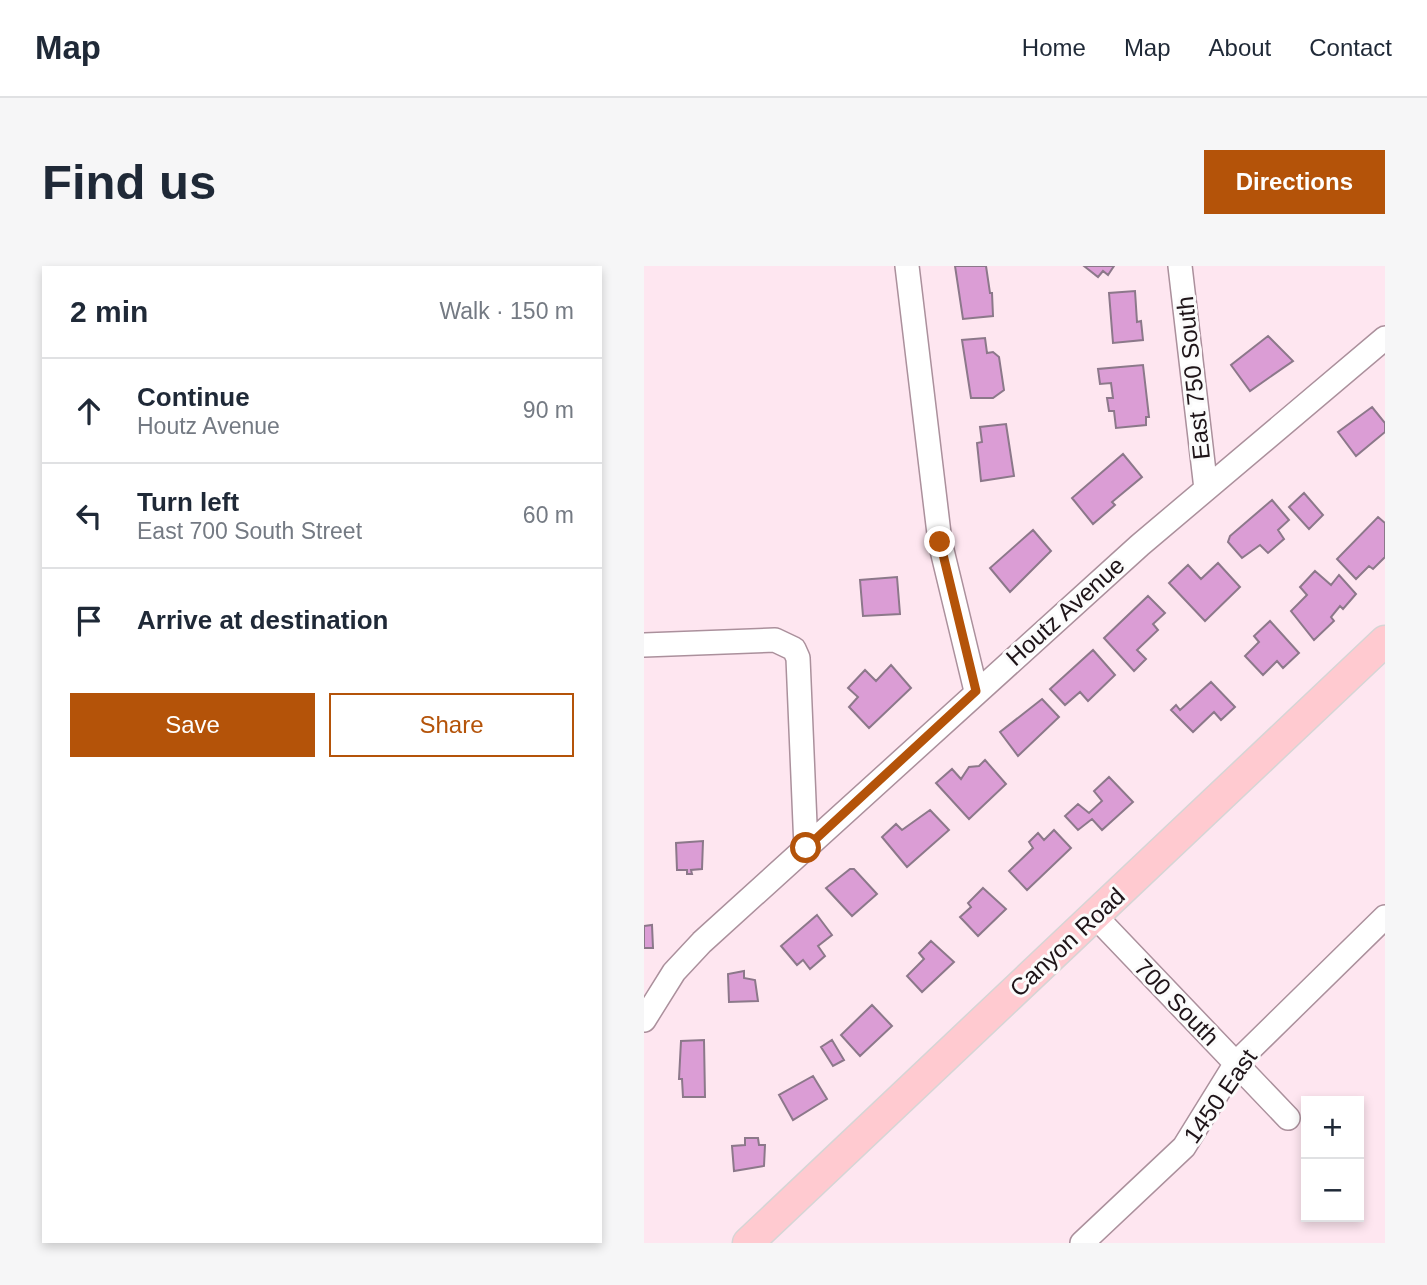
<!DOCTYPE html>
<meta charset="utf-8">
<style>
:root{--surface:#fff;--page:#f6f6f7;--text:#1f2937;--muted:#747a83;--line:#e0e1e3;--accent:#b45309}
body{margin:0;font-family:Arial,sans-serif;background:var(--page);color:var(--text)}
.controls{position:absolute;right:21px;bottom:21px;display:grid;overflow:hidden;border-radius:0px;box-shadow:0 4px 10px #0003}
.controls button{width:63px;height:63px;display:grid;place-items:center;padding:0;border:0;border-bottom:2px solid var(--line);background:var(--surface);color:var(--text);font:35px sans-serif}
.stop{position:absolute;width:21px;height:21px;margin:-16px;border:5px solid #b45309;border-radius:50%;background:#fff}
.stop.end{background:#b45309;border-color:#fff;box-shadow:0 2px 7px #0008}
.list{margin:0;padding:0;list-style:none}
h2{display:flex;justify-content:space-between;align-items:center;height:91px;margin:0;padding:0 28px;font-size:30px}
h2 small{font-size:23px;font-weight:400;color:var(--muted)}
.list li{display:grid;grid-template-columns:46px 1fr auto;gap:21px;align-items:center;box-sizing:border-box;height:105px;padding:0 28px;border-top:2px solid var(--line)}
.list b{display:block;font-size:26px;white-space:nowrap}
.list p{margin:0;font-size:23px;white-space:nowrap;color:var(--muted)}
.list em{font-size:23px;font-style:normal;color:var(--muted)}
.actions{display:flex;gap:14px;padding:21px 28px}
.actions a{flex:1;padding:16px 0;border:2px solid var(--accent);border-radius:0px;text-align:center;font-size:24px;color:var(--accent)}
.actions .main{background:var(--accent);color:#fff}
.icon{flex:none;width:38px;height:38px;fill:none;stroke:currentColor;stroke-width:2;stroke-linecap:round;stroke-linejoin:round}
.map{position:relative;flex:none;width:741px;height:977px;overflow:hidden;border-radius:0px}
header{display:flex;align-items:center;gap:42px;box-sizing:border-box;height:98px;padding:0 35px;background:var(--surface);border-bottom:2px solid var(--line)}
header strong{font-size:33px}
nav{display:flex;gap:38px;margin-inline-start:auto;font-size:24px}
.intro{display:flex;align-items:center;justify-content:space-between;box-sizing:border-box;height:168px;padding:0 42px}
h1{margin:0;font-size:49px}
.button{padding:18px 32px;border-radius:0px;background:var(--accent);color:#fff;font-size:24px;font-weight:700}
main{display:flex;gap:42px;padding:0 42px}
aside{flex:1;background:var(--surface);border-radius:0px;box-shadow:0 4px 10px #0003}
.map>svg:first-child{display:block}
.building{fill:#db9dd5;stroke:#8c788a;stroke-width:2}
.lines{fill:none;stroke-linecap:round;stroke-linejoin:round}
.minor-casing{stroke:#ab909c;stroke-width:26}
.major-casing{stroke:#d6d5d5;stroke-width:33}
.minor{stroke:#fff;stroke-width:23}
.major{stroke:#ffcad0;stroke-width:30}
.route{stroke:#b45309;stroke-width:9}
.labels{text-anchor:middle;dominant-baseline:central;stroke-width:6;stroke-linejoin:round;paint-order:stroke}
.street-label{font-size:24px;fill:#1e1418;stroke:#fbfbfb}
</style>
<header>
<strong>Map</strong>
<nav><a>Home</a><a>Map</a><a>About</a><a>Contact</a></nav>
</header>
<div class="intro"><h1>Find us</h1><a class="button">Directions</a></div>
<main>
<aside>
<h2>2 min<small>Walk · 150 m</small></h2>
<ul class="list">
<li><svg class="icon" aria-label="ahead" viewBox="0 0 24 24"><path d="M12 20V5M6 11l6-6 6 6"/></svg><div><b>Continue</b><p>Houtz Avenue</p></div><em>90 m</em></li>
<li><svg class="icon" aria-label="left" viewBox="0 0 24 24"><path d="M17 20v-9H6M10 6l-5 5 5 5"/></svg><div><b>Turn left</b><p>East 700 South Street</p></div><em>60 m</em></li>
<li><svg class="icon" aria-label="arrive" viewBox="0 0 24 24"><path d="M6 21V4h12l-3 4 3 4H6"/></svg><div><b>Arrive at destination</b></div></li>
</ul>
<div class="actions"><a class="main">Save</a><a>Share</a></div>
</aside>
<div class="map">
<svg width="741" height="977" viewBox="0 0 741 977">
<rect width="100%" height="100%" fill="#fee6f0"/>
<path class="building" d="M311 0H342L346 27H348L349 50 319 53Z
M440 0H470L464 9 459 5 454 11Z
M491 25 493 56 497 55 499 74 469 77 465 27Z
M624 70 649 95 606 125 587 99Z
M341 72 343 87 349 86 355 91 360 124 349 132H327L318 74Z
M499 99 505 151H502V159L472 162 470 145H465L463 132H469L467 117 456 118 454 103Z
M728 141 741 157V166L712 190 694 166Z
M362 158 370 210 337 215 333 177 338 176 336 161Z
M479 188 498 211 468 236 471 239 449 258 428 232Z
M660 227 679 249 665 263 645 241Z
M628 234 645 254 634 264 640 273 624 287 616 279 598 292 584 276 586 270Z
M734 251 741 257V291L729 303 725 300 712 313 693 293Z
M389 264 407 285 366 326 346 302Z
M574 297 596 321 561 355 525 317 544 299 557 313Z
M671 305 687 319 695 309 712 328 699 343 696 340 687 351 690 355 670 374 647 345 663 329 656 321Z
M253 311 256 348 219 350 216 314Z
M504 330 521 347 509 358 514 364 493 384 502 393 490 405 460 372Z
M626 355 655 387 639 402 633 395 619 409 601 390 615 376 610 370Z
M449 384 471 409 444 435 436 426 421 439 406 423Z
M247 399 267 422 225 462 205 441 214 431 204 422 221 404 232 415Z
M567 416 591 441 577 454 570 446 549 466 527 444 532 439 536 444Z
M398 433 415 451 374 490 356 466Z
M341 494 362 518 325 553 292 517 308 503 317 513 325 501 335 500Z
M465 511 489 536 458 564 448 553 434 564 421 550 434 538 445 547 458 535 450 525Z
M286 544 305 564 263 601 238 571 252 558 258 564Z
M410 564 427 582 383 624 365 605 389 582 385 576 394 567 400 574Z
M59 575 58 603 47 604 48 608H43V604H33L32 577Z
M206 603H210L233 628 208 650 182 622Z
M339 622 362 643 334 670 316 651 327 641 324 637Z
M173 649 188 669 174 680 181 690 166 703 159 694 153 699 137 680Z
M8 659 9 682H0V660Z
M287 675 310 696 278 726 263 710 280 693 275 687Z
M100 705V712L111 714 114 735 85 736 84 708Z
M228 739 248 760 216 790 197 769Z
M60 774 61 831H39L38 813H35L37 775Z
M188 774 200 794 189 800 177 781Z
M169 810 183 833 149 854 135 829Z
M101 872H114L115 879H121L120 900 90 905 88 880 101 879Z"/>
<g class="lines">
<defs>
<path id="minor" d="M263 0 296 276 332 425
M536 0 562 223
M0 379 131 374 150 383 154 392 162 582
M451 650 644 852
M0 754 30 706 58 676 496 279 741 72
M438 977 540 881 592 797 741 651"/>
<path id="major" d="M104 977 741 375"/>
</defs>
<use href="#minor" class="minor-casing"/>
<use href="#major" class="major-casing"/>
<use href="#minor" class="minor"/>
<use href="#major" class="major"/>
</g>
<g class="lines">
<path class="route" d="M162 582 332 425 296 276"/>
</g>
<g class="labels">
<g class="street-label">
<text transform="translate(549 112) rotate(-96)">East 750 South</text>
<text transform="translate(421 345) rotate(-42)">Houtz Avenue</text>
<text transform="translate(423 676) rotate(-43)">Canyon Road</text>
<text transform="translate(533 736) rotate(46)">700 South</text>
<text transform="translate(576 830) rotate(-55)">1450 East</text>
</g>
</g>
</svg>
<div class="controls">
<button>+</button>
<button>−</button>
</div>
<div class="stop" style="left:162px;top:582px"></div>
<div class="stop end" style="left:296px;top:276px"></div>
</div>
</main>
